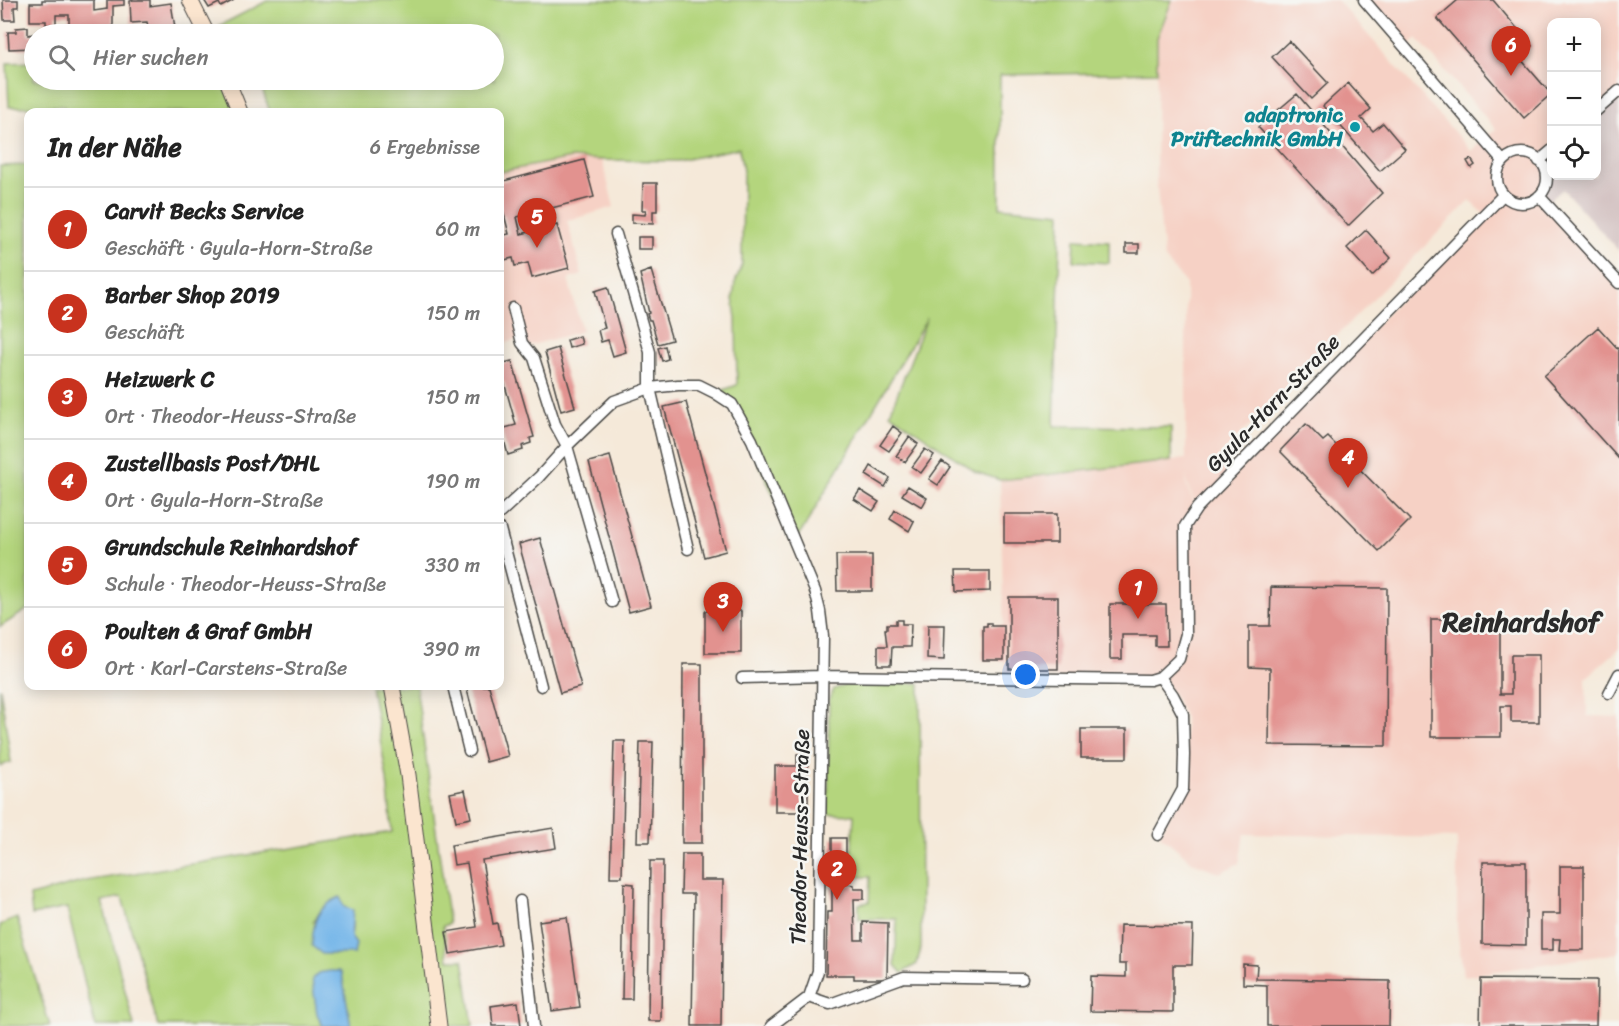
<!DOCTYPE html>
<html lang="de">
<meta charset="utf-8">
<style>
:root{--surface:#fff;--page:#f2f2f2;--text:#222;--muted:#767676;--line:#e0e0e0;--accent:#c8321e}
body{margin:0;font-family:Sriracha,sans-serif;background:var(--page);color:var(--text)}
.controls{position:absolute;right:18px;top:18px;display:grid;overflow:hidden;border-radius:12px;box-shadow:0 3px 15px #0003}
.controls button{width:54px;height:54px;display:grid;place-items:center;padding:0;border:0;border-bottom:2px solid var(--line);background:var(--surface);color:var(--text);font:30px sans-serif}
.you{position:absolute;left:1026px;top:675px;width:21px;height:21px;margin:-15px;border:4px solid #fff;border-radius:50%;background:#1a73e8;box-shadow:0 0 0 9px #1a73e833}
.badge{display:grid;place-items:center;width:39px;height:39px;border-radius:50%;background:var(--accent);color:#fff;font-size:20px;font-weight:700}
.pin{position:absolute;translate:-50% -50px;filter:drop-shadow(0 2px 3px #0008)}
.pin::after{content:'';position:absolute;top:32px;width:21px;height:18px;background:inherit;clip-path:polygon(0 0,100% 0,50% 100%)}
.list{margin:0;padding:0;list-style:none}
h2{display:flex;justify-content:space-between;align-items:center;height:78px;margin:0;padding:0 24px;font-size:26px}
h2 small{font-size:20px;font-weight:400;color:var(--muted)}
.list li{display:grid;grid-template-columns:39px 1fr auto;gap:18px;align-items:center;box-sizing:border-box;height:84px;padding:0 24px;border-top:2px solid var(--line)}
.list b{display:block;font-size:22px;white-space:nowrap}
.list p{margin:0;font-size:20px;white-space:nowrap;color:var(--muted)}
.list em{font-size:20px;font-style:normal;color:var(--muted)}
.icon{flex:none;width:33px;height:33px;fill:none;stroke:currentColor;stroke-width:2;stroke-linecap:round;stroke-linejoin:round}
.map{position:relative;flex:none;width:1619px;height:1026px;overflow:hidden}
.search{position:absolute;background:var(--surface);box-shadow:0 3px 15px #0003;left:24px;top:24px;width:480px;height:66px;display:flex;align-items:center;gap:15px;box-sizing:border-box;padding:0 21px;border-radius:33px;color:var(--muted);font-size:22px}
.panel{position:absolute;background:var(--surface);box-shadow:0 3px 15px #0003;left:24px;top:108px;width:480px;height:582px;border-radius:12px}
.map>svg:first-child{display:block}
.built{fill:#f6d1c5;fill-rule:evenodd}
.industrial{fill:#d1bfbf}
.green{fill:#b4d57d;stroke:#708054;stroke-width:1.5;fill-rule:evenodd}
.water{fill:#75b6e9;stroke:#50708a;stroke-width:1.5}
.building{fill:#e2928f}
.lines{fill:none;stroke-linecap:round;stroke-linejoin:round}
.minor-casing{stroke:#494845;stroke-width:13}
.secondary-casing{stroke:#494845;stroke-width:17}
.minor{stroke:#fff;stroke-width:10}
.secondary{stroke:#fbe5cf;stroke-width:15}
.culture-dot{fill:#0f9aa8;stroke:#f6f6f2;stroke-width:2}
.labels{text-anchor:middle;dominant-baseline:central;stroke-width:5;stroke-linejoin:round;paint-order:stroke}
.culture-label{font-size:21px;font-weight:bold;fill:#0d838f;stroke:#f6f6f2;text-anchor:end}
.street-label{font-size:21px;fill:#2b2b2b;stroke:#f6f6f2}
.district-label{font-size:27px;font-weight:bold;fill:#2b2b2b;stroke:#f6f6f2}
</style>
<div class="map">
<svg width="1619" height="1026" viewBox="0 0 1619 1026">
<rect width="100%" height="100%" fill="#f6f6f2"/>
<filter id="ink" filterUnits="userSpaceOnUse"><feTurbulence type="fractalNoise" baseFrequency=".0167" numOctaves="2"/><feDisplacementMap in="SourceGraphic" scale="12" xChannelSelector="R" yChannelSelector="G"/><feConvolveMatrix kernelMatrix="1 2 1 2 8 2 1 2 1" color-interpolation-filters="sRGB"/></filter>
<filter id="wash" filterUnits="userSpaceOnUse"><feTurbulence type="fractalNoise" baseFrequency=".008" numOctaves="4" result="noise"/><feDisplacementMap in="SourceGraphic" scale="24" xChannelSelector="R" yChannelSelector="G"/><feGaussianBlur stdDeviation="1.35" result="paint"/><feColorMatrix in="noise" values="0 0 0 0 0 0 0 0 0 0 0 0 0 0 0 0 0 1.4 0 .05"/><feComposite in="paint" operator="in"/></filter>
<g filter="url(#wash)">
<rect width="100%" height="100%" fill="#f5e9d9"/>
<path class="built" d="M1172 0H1337L1471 151 1496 129 1417 39 1406 48 1364 0H1619V91L1597 111 1596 22H1552L1551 150 1539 161 1545 171 1546 179 1545 188 1539 196 1619 283V649L1586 678 1587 716 1619 717V953L1463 976 1457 927V838L1244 834 1239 863 1220 873 1193 862 1160 835 1185 789V718L1173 694 1161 677 1180 659 1187 634 1185 526 1227 478 1197 507 1187 485 1186 474V485L1196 508 1183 526 1185 634 1178 658 1169 668 1159 676 1150 679 1005 678 1000 480 1186 459V284L1164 258 1156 178 1157 38ZM1470 200 1484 214 1233 472 1218 457Z
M571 158 602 160 614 207 567 221 582 275 568 279 582 331 525 347 521 338 500 345V172Z"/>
<path class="industrial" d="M1619 91V251L1563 189 1546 203 1542 193 1546 179 1545 171 1539 161 1551 150 1552 176H1596L1597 111Z"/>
<path class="green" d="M269 0H1172L1157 38V72L1000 75V207L1061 213 1054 426 1171 427V461L1000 480 976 472 890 413 927 318 795 543 732 404 715 393 737 385 736 318 733 298 735 283 742 264 743 171 739 148 678 161 603 160 571 158 500 172V112H270L259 80H494V34H239L219 26Z
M34 62V80H227L240 112H65L64 106 9 107 7 63Z
M28 165V609L0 627V166Z
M1075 239 1109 241V263L1074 261Z
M920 683 921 947 917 964 902 973 895 965 897 919H859V904L869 902 870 877H850L854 815 828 814 829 700 834 689 846 685Z
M371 686H416L449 924 443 926 448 960H463L473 1026H158L122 897 102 901 134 1026H95L67 908 32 915 30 896 86 881 392 832 387 779ZM340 897 343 907 353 923 351 937 313 922 320 913Z
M0 687 11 762 0 766Z
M17 918 50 1026H0V925Z"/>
<path class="water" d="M340 897 344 907 353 910 351 937 356 944 354 954H322L312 946C313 922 316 907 340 897Z
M330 971H339L342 974 351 1026H323L317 1014 312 979 318 973Z"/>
<g id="blocks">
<path class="building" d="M3 0H18V7H14L15 20H4Z
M42 0H94V11L107 9V0H124V5L113 6V34H81V29H69V15H56V25H46V21H30V3H42Z
M133 0H150V6L171 3 176 34H150L147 22 131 23 130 1Z
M204 0H234L221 7 219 3 209 8Z
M1458 0H1493L1532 46 1519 57 1551 94 1524 118 1437 18Z
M28 27V35L34 34V48L9 49 8 32H16V28Z
M1289 41 1328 83 1311 99 1272 57Z
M1348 83 1371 109 1361 118 1373 131 1383 123 1405 149 1380 171 1323 106Z
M1297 94 1382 193 1348 226 1258 127Z
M1471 159 1475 165 1471 168 1467 161Z
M584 160 594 197 517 217 521 234 557 225 569 268 532 278 528 263 515 266 513 258 500 261V236L509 234 504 214 500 215V182Z
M643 183H657V211H653V224L632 223V214L645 215 646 210H642Z
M1366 230 1391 258 1372 276 1347 248Z
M638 237H652V249H638Z
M1126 244H1139V253H1126Z
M651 270 672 340 658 344 651 320H649L647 314 649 313 640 274Z
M608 287 626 352 613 356 608 340 601 342 598 330 605 328 595 291Z
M1598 327 1619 350V459L1544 376Z
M580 336 582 344 569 348 567 340Z
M665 346 668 359 662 361 658 348Z
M558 348 575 407 561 411 545 352Z
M512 361 534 437 530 438 531 443 522 446 523 450 508 455 501 429 516 425 504 382 500 383V373L502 372 500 364Z
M686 402 726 551 704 557 664 407Z
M1306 424 1323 441 1328 437 1410 520 1379 551 1280 451Z
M893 426 902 433 889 451 880 445Z
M909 437 918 444 905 462 896 456Z
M925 449 934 455 921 473 912 467Z
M610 456 651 606 629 612 589 462Z
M942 461 950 467 938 485 929 479Z
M871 466 890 478 885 487 866 475Z
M908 486 927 498 922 507 902 495Z
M860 490 879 502 873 511 854 499Z
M895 510 914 521 909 531 890 519Z
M1004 514H1057V543H1004Z
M540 538 581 687 560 693 519 544Z
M836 555H872V591H837Z
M955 571H990V591L956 592Z
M1271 587 1387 588 1386 746 1269 745 1270 668 1249 667V626H1270Z
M1009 597H1058V669H1009Z
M1110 604H1166L1167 646H1155V635H1122V659H1110Z
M705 611H741V653H705Z
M1431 619H1466V629H1500V694H1511V655H1539V722H1511V706H1501V737H1431Z
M896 620H902V624H911L910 647H892L891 665H878V646H887L885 629H887V624H896Z
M987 623H991V626H1004V660H983V626H987Z
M928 625H945L944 660 927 659Z
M683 664H702V843H682Z
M466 686H489L508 756 486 762Z
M1081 729H1127V758H1081Z
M614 741H625L622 877H610Z
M640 742H653L650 842H637Z
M797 754H808V812H775V766H797Z
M465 790 471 818 456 821 450 793Z
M553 828 556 848 482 860 493 924 497 923 501 945 450 954 446 932 477 927 467 863 454 865 451 845Z
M832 838H846V884L854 885V889H864V899H854L855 940H863V922L888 923 887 979H854V975H826L827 912H832Z
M682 854H700V880H723L721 1026H692L694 894H681Z
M650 861H663L661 1021H648Z
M1483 862H1526V945L1482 944Z
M1560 866H1584V950H1559L1560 939H1553V950H1541V914H1560Z
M624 883 634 884 632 999H622Z
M567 917 580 1007 552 1011 539 921Z
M1120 925 1193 926 1192 965H1173V1012L1090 1011 1091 976 1126 977V964H1119Z
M1243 964 1257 965 1256 979 1390 981 1389 1026H1267V985L1243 984Z
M1481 979 1597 980 1596 1026H1480Z
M518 1002 521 1026H493L491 1006Z"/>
</g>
</g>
<g filter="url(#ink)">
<use href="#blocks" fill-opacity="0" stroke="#494845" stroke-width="1.5"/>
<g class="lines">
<defs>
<path id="minor" d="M1364 0 1503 161
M1596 111 1619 91
M1497 178a25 25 0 1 1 50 0a25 25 0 1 1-50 0Z
M1539 161 1552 150
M1539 196 1619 283
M616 234 650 352V388L688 549
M513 308 522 343 534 358 555 424 567 446 612 602
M500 513 539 477 567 446 614 401 650 388 678 385H699L715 393 732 404 752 440 815 591 820 611 823 636 818 971 809 997 771 1026
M500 529 541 686
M742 678 822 676 1150 680 1160 677 1179 659 1186 634 1185 526 1197 508 1503 195
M453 686 469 751
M1609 693 1619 674
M1158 835 1183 789 1184 755 1183 714 1173 695 1160 677
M520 901 534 1026
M809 997 830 1004 904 977 1022 979"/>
<path id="secondary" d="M190 0 207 34
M227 80 240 112
M392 686 408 775 439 1026"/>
</defs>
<use href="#minor" class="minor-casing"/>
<use href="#secondary" class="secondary-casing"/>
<use href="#minor" class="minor"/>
<use href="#secondary" class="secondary"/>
</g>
</g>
<circle class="culture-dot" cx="1355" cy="127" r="6"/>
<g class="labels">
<g class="culture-label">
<text x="1343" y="115">adaptronic<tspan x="1343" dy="24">Prüftechnik GmbH</tspan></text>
</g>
<g class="street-label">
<text transform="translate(1273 403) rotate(-46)">Gyula-Horn-Straße</text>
<text transform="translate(800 837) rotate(-89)">Theodor-Heuss-Straße</text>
</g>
<g class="district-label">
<text x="1521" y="622">Reinhardshof</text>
</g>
</g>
</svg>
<div class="controls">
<button>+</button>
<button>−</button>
<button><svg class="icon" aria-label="locate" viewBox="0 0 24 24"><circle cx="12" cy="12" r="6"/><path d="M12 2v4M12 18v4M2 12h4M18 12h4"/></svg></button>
</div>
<div class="you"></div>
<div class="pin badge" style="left:1138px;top:619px">1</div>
<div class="pin badge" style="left:837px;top:900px">2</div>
<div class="pin badge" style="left:723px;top:632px">3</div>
<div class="pin badge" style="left:1348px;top:488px">4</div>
<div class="pin badge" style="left:537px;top:248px">5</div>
<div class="pin badge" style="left:1511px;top:76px">6</div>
<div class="search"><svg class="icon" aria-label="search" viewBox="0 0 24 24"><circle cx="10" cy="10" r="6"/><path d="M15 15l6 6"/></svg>Hier suchen</div>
<section class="panel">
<h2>In der Nähe<small>6 Ergebnisse</small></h2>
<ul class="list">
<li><span class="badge">1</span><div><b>Carvit Becks Service</b><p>Geschäft · Gyula-Horn-Straße</p></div><em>60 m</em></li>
<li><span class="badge">2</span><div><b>Barber Shop 2019</b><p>Geschäft</p></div><em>150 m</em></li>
<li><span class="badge">3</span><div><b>Heizwerk C</b><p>Ort · Theodor-Heuss-Straße</p></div><em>150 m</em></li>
<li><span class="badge">4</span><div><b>Zustellbasis Post/DHL</b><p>Ort · Gyula-Horn-Straße</p></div><em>190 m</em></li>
<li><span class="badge">5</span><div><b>Grundschule Reinhardshof</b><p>Schule · Theodor-Heuss-Straße</p></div><em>330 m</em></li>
<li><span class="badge">6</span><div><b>Poulten &amp; Graf GmbH</b><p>Ort · Karl-Carstens-Straße</p></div><em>390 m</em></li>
</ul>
</section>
</div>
